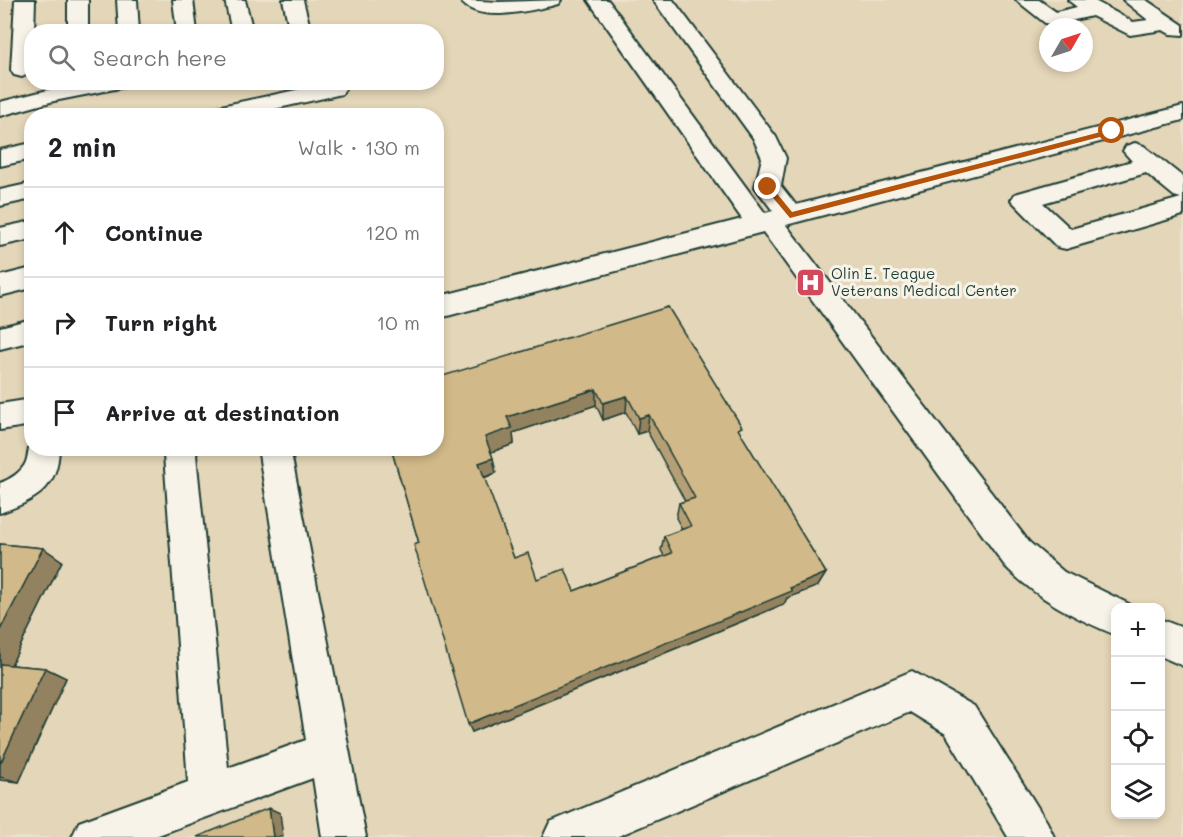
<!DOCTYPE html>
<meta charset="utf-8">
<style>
:root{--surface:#fff;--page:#f6f6f6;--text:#202124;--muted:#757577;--line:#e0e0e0}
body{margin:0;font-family:Mali,sans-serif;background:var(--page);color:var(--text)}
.controls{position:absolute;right:18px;bottom:18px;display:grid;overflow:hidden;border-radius:12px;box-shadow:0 3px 9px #0003}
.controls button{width:54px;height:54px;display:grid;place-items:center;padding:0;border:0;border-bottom:2px solid var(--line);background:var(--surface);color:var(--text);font:30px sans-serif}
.compass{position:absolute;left:1039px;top:18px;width:54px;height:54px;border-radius:50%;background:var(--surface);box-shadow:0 3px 9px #0003;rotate:51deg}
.stop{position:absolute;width:18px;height:18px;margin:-14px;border:4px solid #b45309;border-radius:50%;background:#fff}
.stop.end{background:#b45309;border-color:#fff;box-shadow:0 2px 6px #0008}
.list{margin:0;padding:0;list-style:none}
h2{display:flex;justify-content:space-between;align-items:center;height:78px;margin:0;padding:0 24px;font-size:26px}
h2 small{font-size:20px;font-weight:400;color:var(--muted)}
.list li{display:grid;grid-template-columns:39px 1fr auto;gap:18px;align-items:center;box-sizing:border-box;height:90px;padding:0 24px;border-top:2px solid var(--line)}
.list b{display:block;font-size:22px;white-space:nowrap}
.list em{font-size:20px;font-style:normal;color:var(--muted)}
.icon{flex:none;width:33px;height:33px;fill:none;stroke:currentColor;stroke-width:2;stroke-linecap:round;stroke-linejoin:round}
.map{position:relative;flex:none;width:1183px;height:837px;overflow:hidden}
.search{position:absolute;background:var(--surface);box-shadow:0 3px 9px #0003;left:24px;top:24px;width:420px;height:66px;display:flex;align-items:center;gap:15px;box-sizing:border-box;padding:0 21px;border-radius:24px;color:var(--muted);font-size:22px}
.panel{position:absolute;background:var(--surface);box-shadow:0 3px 9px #0003;left:24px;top:108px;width:420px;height:348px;border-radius:24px}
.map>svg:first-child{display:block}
.built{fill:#e4d6b8;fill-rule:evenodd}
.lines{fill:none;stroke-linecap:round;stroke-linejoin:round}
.minor-casing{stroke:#1f3d34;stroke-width:4}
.minor{fill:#f7f3e8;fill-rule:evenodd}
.wall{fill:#b59f76;stroke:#1f3d34;stroke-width:1.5;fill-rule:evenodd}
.shaded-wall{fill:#938260;stroke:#1f3d34;stroke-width:1.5}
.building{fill:#d2b989;stroke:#1f3d34;stroke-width:1.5;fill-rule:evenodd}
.route{fill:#b45309}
.labels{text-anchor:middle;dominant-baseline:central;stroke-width:6;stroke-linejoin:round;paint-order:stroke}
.poi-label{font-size:15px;fill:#1f3d34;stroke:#f7f3e8;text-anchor:start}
</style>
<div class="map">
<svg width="1183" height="837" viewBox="0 0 1183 837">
<rect width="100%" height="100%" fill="#ece2cc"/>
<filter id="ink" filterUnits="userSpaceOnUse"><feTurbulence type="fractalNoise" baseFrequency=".0167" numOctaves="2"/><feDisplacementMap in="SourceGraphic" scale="12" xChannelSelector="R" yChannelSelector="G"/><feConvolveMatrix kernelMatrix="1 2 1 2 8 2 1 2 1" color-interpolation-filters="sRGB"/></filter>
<g filter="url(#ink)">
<path class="built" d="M0 0H1183V837H0ZM1048 27H1084V63H1048ZM32 32H436V82H32ZM32 116H436V448H32ZM1116 608H1160V814H1116Z"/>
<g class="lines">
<defs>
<path id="minor" d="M15 0H35L34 32H32V72L22 77 14 75 11 70Z
M68 0H88V32H68Z
M117 0H137L139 32H119Z
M173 0H193L197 32H177Z
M225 0H245L253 32H232Z
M283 0H303L311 32H290Z
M460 0 499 2 561 0 558 4 551 6C528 11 476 24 460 0Z
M588 0H608L765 213 773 211 755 187 762 158 753 138 653 0H673L776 137 786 158 781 186 796 205 1183 106V120L786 225 1029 542 1064 572 1129 604 1130 608H1116V635C1074 618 1036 598 1005 566L763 232 436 319V297L742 219Z
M1016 0H1039L1056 12 1077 7 1068 0H1093L1133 22 1148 20 1123 0H1146L1183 25V35L1170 34 1163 30 1130 35 1092 16 1052 25 1045 23Z
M80 82H128L125 87 54 101 0 116V102Z
M333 82 342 84 345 89 342 94 242 116H196L199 111 207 109Z
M32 143V159L0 166V150Z
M1135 143 1144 146 1183 177V215L1066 249 1057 247 1011 200 1015 194 1132 161 1123 151 1126 146ZM1146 173 1174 196 1181 198 1071 229 1043 203Z
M32 183V199L0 206V190Z
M32 221V239L0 246V228Z
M32 268V288L0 296V276Z
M32 319V341L0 349V327Z
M32 399V425L0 430V404Z
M32 438V448H59C58 490 35 500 0 513V483C9 480 22 472 26 462 29 454 28 446 32 438Z
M167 448H199L196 455 228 768 306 740 258 448H290L366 837H322L313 778 153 837H72L79 822 188 782 164 455Z
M1160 619 1183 628V666L1160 656Z
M912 671 974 706 1047 822 1054 837H1008L946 734 910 712 616 837H543L550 822Z"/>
</defs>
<use href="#minor" class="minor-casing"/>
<use href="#minor" class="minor"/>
</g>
<path class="wall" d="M668 307 740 433 826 573 818 586 787 598 784 604 472 732 419 543 391 448ZM596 405 603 420 626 412 637 434 647 431 685 501 679 503 676 518 682 529 664 536 661 550 664 556 574 591 537 579 514 558 484 478 496 473 491 452 514 444 513 433Z
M0 544 43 548 62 561 11 665 45 668 66 678 19 782 0 780Z"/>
<path class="shaded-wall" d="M596 389V405L513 433 514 444 489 453 485 437 507 417Z
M627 396 626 412 603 420V403Z
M649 415 647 431 637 434 639 418Z
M493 458 496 473 482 478 479 463Z
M43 548 62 561 7 673 0 670V630Z
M826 573 818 586 787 598 784 604 472 732 468 724Z
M45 668 66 678 19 782 0 777V764Z
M269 808 280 813 283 837H273Z"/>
<path class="building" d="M668 307 742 427 738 429 826 573 790 588 792 591 468 724 414 545 419 543 391 448H436V378ZM596 389 603 403 627 396 639 418 649 415 695 498 679 503 691 526 664 536 672 553 574 591 565 569 537 579 528 553 514 558 479 463 493 458 485 437 512 428 507 417Z
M0 544 43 548 0 630Z
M0 664 45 668 0 764Z
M269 808 273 837H197Z"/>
</g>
<path class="route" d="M1112 129 1115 133 790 218 764 187 770 185 792 212Z"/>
<defs>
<symbol id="hospital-square" viewBox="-11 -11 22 22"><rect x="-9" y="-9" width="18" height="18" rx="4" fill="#d1495b" stroke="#f7f3e8"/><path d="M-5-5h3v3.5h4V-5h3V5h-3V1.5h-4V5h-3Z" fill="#fff"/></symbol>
</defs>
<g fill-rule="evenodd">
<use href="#hospital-square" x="794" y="266" width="33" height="33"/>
</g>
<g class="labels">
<g class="poi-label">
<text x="831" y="273">Olin E. Teague<tspan x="831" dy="17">Veterans Medical Center</tspan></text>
</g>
</g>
</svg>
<div class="controls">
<button>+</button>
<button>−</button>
<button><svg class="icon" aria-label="locate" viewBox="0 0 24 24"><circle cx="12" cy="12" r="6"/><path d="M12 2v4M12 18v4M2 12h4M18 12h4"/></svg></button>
<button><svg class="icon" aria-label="layers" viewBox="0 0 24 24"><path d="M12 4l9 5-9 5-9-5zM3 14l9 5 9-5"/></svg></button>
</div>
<svg class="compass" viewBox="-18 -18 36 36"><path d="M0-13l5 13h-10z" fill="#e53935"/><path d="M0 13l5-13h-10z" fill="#757577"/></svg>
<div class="stop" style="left:1112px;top:131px"></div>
<div class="stop end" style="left:768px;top:187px"></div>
<div class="search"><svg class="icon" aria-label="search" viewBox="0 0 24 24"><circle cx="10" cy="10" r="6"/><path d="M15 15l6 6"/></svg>Search here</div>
<section class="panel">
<h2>2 min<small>Walk · 130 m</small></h2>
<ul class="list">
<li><svg class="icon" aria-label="ahead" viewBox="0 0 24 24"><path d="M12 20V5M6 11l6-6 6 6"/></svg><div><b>Continue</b></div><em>120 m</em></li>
<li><svg class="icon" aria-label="right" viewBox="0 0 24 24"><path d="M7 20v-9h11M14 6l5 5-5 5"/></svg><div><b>Turn right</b></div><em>10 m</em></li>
<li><svg class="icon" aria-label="arrive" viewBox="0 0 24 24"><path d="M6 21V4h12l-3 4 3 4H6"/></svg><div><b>Arrive at destination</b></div></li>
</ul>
</section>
</div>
